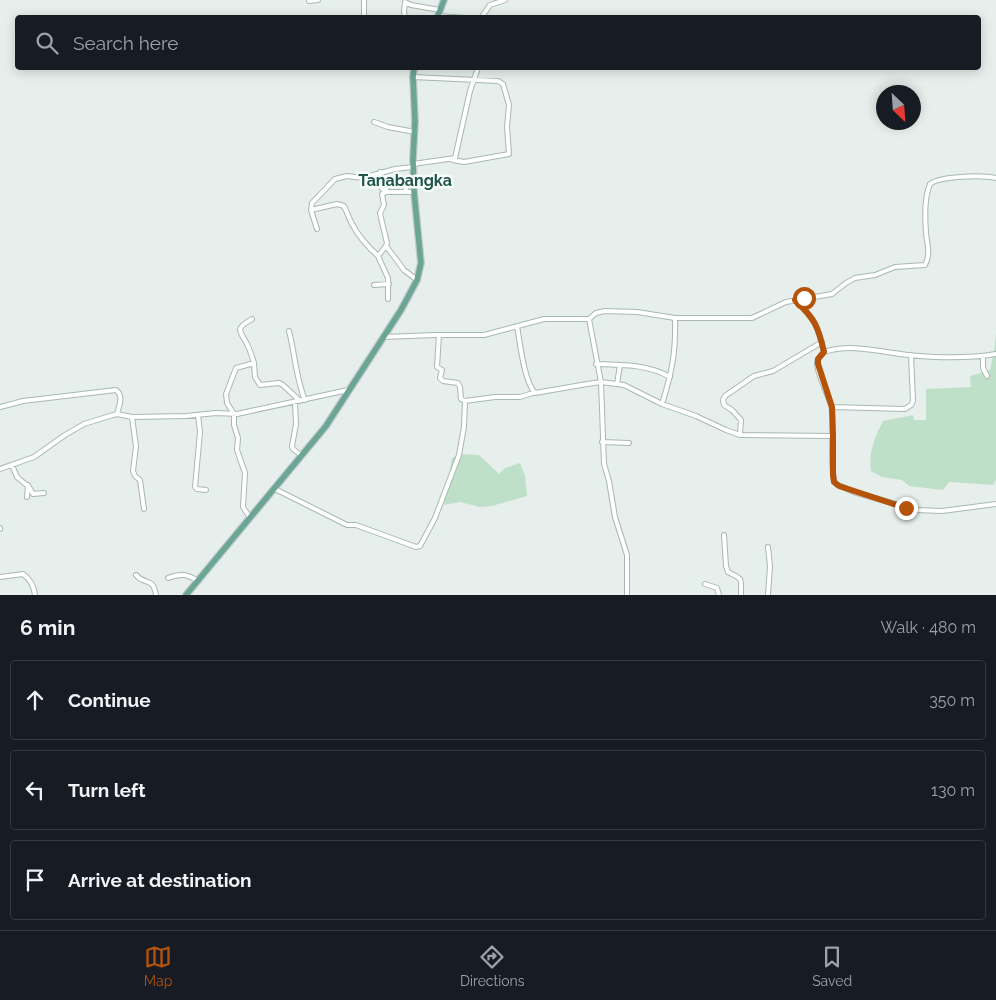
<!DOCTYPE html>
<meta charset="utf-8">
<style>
:root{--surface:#171b24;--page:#242831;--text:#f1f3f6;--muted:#9ea1a6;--line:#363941;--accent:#b45309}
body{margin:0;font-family:Raleway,sans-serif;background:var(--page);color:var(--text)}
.compass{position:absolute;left:876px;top:85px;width:45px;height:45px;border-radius:50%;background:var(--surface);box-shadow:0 2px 12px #0003;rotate:155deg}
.stop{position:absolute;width:15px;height:15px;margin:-11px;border:4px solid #b45309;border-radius:50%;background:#fff}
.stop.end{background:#b45309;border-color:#fff;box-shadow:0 1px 5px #0008}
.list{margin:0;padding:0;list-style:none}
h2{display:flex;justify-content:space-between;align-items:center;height:65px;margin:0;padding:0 20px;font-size:21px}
h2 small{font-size:16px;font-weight:400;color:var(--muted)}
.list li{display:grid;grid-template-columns:32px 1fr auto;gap:15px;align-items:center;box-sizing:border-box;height:80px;margin:0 10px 10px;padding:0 10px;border:1px solid var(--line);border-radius:5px}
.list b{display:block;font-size:19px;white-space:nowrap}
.list em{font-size:16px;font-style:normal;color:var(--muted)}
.icon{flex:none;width:28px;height:28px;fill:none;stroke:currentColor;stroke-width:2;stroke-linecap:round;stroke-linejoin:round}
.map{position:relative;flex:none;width:996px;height:595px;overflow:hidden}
.search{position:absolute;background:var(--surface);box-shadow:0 2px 12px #0003;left:15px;right:15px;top:15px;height:55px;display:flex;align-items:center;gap:12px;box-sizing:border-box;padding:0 18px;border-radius:5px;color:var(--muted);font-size:19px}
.sheet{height:335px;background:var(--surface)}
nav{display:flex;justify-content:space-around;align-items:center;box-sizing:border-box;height:70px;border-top:1px solid var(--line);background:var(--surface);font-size:14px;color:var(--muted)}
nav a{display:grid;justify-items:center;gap:2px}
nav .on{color:var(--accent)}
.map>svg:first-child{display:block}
.green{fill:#bfe0c8}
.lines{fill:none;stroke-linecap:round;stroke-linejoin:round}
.minor-casing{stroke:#a8b8b2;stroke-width:6}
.primary-casing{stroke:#c2cac8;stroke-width:8}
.minor{stroke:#fff;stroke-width:4}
.primary{stroke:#6aa596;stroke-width:5.5}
.route{stroke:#b45309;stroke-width:6}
.labels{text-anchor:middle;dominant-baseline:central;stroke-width:5;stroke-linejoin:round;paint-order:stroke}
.quarter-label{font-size:16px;font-weight:bold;fill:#1f5548;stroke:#f7fbf9}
</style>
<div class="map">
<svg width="996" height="595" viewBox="0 0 996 595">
<rect width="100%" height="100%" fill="#e6efeb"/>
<path class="green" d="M996 333V480L993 485 949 482 943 490 909 486 902 480 882 477 871 471C868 453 875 437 883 421L913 415 914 420H926V389L971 387 970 376 990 370 994 352Z
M462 454 479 455 499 474 505 468 520 463 525 476 527 496 492 506 480 507 460 502 444 505 452 458Z"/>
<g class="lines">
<defs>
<path id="minor" d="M364 0V18
M309 1 318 0
M437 16 466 18
M405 18 404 11 405 2 411 5 440 10
M481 18 490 5 505 0
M413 77 498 81 503 84 509 105 507 127 509 154 464 162 453 160
M374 122 388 127 415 132
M413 164 455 158 470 91 478 68
M380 172V186L385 192
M384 191 392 182 397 180 405 183 406 191
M311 210 337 204 344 206C347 212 349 218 352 224 359 237 368 247 378 256
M317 229 311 210 312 203 335 179 347 176 362 178 395 169 413 167
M386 246 404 270 417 280
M374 285 389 284
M388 299V278L378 256 386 246 387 243 381 218 380 213 384 205 382 194 387 192H414
M795 300C815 319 818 326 824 352 821 355 818 358 817 362 816 373 830 397 832 410 834 427 829 474 836 484L854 492 916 510 942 511 996 504
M252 319C235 329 239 329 247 344 250 350 252 356 254 363
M589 319 596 313 605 311 637 312 675 318H752L786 302 832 294 846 283 855 278 875 275 895 267 925 265C931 255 927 243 926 233 925 218 924 199 930 184 940 176 982 175 996 178
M517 326C520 343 524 381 535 393L587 384 601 382 624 385 662 404 696 416 726 430 740 435 833 436
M289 331C295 354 296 379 305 400
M439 335 437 367 442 370 440 378 443 381 458 383 460 387 461 399 465 401
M384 337 435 335H484L544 319H589L601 382 604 464 609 481 615 517 627 555V595
M824 352C852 343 880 352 908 355 938 358 966 359 996 354
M983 356V368L987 376
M596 364C621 365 648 364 670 377
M617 384 620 365
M295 402 296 424 292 446 293 449 302 456
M662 404C672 372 676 352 675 318
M0 407 23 401 116 390C124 396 119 406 117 414
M832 407 905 409 911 405 913 401 911 355
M198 415 200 432 195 487 197 489 206 490
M132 417 136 446 133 471 135 476 140 480 144 509
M740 435 741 420 732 410 724 405 723 400 725 396 754 376 773 371 822 342
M602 442 629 443
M12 465 17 477 29 487 33 494 44 493
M0 469 34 457 65 435 84 424 113 415 117 414 132 417 186 416 216 413 237 414 348 390
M275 489 347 525H356L416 547 420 546 435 518 459 455 464 427 465 401 495 397H520L533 393
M27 497 28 485
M250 518 243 507 245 473 237 450 238 438 234 425V414L227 403 226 394 236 368 254 363 255 377 260 385 279 383 283 385 300 401
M0 529V528
M724 535 726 566 728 572C743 580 741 576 741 595
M136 575C145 586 153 576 156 595
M0 577 23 574C30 579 34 586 35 595
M168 578C181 573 187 574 198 581
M705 584 717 588 719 595
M768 595 770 566 768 547"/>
<path id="primary" d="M437 18 444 0
M186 595 326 426 401 310 417 280 421 263 414 192 413 159 415 121 413 77 414 68"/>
</defs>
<use href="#minor" class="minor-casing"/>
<use href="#primary" class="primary-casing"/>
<use href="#minor" class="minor"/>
<use href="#primary" class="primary"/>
</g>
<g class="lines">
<path class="route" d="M804 298 795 300C815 319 818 326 824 352L818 359V364L832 407 833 436V475L834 482 839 486 906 508"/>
</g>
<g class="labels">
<g class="quarter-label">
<text x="405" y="180">Tanabangka</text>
</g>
</g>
</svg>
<svg class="compass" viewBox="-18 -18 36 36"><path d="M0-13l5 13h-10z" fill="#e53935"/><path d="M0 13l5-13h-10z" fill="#9ea1a6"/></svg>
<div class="stop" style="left:804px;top:298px"></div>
<div class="stop end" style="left:906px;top:508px"></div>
<div class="search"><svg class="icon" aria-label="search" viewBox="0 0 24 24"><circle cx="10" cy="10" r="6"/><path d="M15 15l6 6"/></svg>Search here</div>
</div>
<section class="sheet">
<h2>6 min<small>Walk · 480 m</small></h2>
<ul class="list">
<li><svg class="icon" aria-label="ahead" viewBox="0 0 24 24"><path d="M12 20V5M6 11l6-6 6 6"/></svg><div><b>Continue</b></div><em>350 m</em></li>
<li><svg class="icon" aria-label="left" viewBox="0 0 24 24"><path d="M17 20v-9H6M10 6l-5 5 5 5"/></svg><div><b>Turn left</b></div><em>130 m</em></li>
<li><svg class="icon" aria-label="arrive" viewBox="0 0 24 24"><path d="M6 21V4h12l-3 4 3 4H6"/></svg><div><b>Arrive at destination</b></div></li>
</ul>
</section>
<nav>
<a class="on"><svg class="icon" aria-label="map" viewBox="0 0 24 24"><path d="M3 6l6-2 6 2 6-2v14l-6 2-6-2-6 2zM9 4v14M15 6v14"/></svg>Map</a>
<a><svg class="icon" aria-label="directions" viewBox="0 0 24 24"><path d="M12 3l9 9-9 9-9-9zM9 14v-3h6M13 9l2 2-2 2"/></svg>Directions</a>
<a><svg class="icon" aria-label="saved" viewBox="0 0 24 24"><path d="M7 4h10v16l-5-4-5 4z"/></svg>Saved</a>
</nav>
